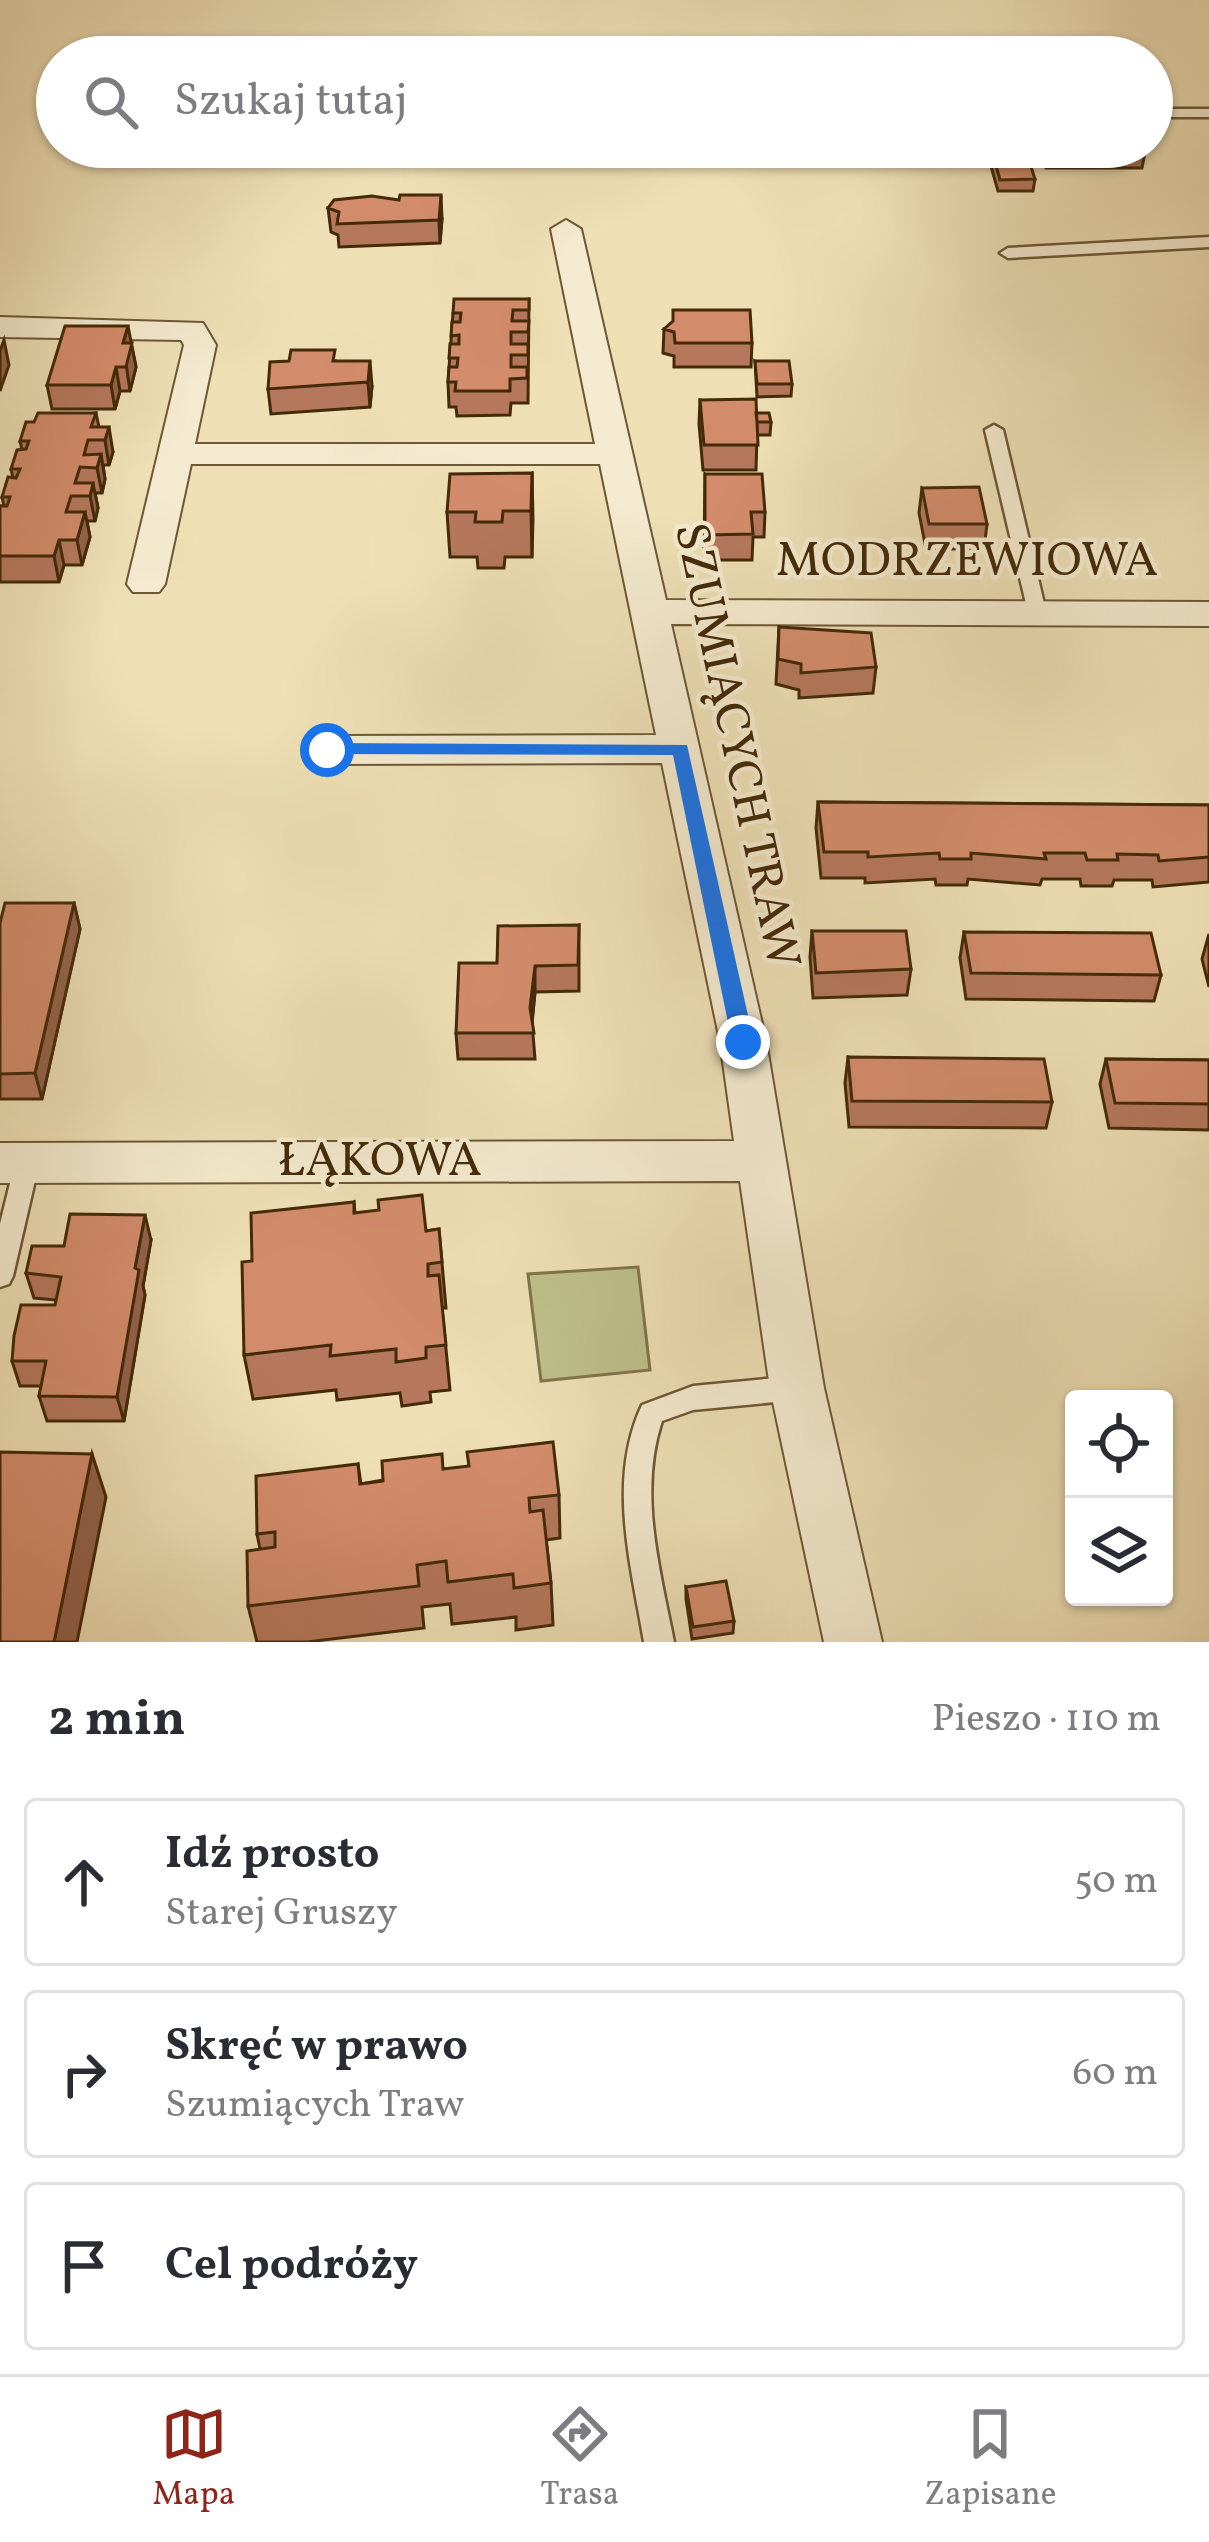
<!DOCTYPE html>
<html lang="pl">
<meta charset="utf-8">
<style>
:root{--surface:#fff;--page:#f2f2f3;--text:#2b2b33;--muted:#7c7c81;--line:#e1e1e2;--accent:#8f2418}
body{margin:0;font-family:Vollkorn,serif;background:var(--page);color:var(--text)}
.controls{position:absolute;right:36px;bottom:36px;display:grid;overflow:hidden;border-radius:12px;box-shadow:0 3px 9px #0004}
.controls button{width:108px;height:108px;display:grid;place-items:center;padding:0;border:0;border-bottom:3px solid var(--line);background:var(--surface);color:var(--text);font:60px sans-serif}
.stop{position:absolute;width:36px;height:36px;margin:-27px;border:9px solid #1a73e8;border-radius:50%;background:#fff}
.stop.end{background:#1a73e8;border-color:#fff;box-shadow:0 3px 12px #0008}
.list{margin:0;padding:0;list-style:none}
h2{display:flex;justify-content:space-between;align-items:center;height:156px;margin:0;padding:0 48px;font-size:51px}
h2 small{font-size:39px;font-weight:400;color:var(--muted)}
.list li{display:grid;grid-template-columns:78px 1fr auto;gap:36px;align-items:center;box-sizing:border-box;height:168px;margin:0 24px 24px;padding:0 24px;border:3px solid var(--line);border-radius:12px}
.list b{display:block;font-size:45px;white-space:nowrap}
.list p{margin:0;font-size:39px;white-space:nowrap;color:var(--muted)}
.list em{font-size:39px;font-style:normal;color:var(--muted)}
.icon{flex:none;width:66px;height:66px;fill:none;stroke:currentColor;stroke-width:2;stroke-linecap:round;stroke-linejoin:round}
.map{position:relative;flex:none;width:1209px;height:1642px;overflow:hidden}
.search{position:absolute;background:var(--surface);box-shadow:0 3px 9px #0004;left:36px;right:36px;top:36px;height:132px;display:flex;align-items:center;gap:30px;box-sizing:border-box;padding:0 42px;border-radius:66px;color:var(--muted);font-size:45px}
.sheet{height:732px;background:var(--surface)}
nav{display:flex;justify-content:space-around;align-items:center;box-sizing:border-box;height:168px;border-top:3px solid var(--line);background:var(--surface);font-size:33px;color:var(--muted)}
nav a{display:grid;justify-items:center;gap:6px}
nav .on{color:var(--accent)}
.map>svg:first-child{display:block}
.green{fill:#bec08a;stroke:#81754a;stroke-width:3}
.lines{fill:none;stroke-linecap:round;stroke-linejoin:round}
.lane-casing{stroke:#6e5734;stroke-width:5}
.street-casing{stroke:#6e5734;stroke-width:4}
.lane{fill:#f4eacf;fill-rule:evenodd}
.street{fill:#f4eacf;fill-rule:evenodd}
.wall{fill:#b5785c;stroke:#442a09;stroke-width:3}
.shaded-wall{fill:#94624b;stroke:#442a09;stroke-width:3}
.building{fill:#d38c6b;stroke:#442a09;stroke-width:3}
.route{fill:#1a73e8}
.labels{text-anchor:middle;dominant-baseline:central;stroke-width:9;stroke-linejoin:round;paint-order:stroke}
.street-label{font-size:48px;fill:#442a09;stroke:#f4eacf}
</style>
<div class="map">
<svg width="1209" height="1642" viewBox="0 0 1209 1642">
<rect width="100%" height="100%" fill="#eedfb5"/>
<filter id="stains"><feTurbulence type="fractalNoise" baseFrequency=".00167" numOctaves="4"/><feColorMatrix values="0 0 0 0 .2 0 0 0 0 .09 0 0 0 0 .02 0 0 0 .5 -.17"/></filter>
<radialGradient id="worn" r=".72"><stop offset=".6" stop-color="#630" stop-opacity="0"/><stop offset="1" stop-color="#630" stop-opacity=".3"/></radialGradient>
<path class="green" d="M638 1267 650 1370 541 1381 528 1274Z"/>
<g class="lines">
<defs>
<path id="lane" d="M1152 109H1209V117H1152Z
M1209 237V247L1008 258 1000 253 1008 248Z
M994 425 1003 430 1046 612 1037 618 1028 612 985 430Z
M27 1153 36 1156 39 1163 13 1276 9 1284 0 1287V1224L15 1163 18 1156Z
M797 1376 806 1380 810 1388 806 1396 797 1400 693 1410 662 1421C638 1493 660 1570 674 1642H644C631 1564 607 1480 642 1405L693 1386Z"/>
<path id="street" d="M566 220 581 229 666 600 1209 602V626L671 624 766 1041 824 1388 882 1642H824L770 1388 740 1181 0 1183V1143L734 1141 720 1041 662 763 327 764 313 760 307 750 313 740 327 736 656 735 600 464H191L165 584 159 592H133L127 584 184 345 181 340 0 337V317L203 323 216 345 195 444H595L551 229Z"/>
</defs>
<use href="#lane" class="lane-casing"/>
<use href="#street" class="street-casing"/>
<use href="#lane" class="lane"/>
<use href="#street" class="street"/>
</g>
<path class="wall" d="M1039 147H1146L1142 168H1046Z
M992 151 1035 179 1033 191H998L990 163Z
M328 208 442 219 440 243 339 247 338 235 331 232Z
M529 299 528 403H511L510 415 457 416 456 407H449L448 382 453 313Z
M664 329 752 343 751 367H674V356L663 353Z
M131 343 136 367 130 391H120L115 409H52L47 385Z
M336 361 372 386 370 407 271 414 268 389Z
M755 361 792 384 791 396 757 397Z
M700 400 756 413 771 422 770 435H757L756 470H703L699 424Z
M96 413 99 427 113 452 109 465H103L105 479 102 493H95L98 508 95 521H87L90 537 82 565H64L59 582H0V506H4L2 497 13 478 11 469 22 450 20 441 34 422Z
M532 473V557H505L504 568H478L477 557H450L447 512Z
M705 474 765 512 764 537H753L752 560H704Z
M922 488 987 524 984 549H926L919 513Z
M779 627 876 667 873 693 799 698V690L776 684Z
M818 802 1209 805V882L1153 887 1152 880H1114L1112 886H1081L1080 879H1042L1040 885 968 879 967 885H936L935 879 865 883V878H821L816 828Z
M74 903 80 929 42 1099H0V923Z
M579 925V991L535 992 532 1022 535 1059H458L456 1033 497 963Z
M812 931 911 969 907 995 813 998 810 957Z
M964 932 1161 975 1154 1001 966 999 960 958Z
M1209 934V987L1202 959Z
M848 1057 1052 1102 1046 1128 849 1127 845 1083Z
M1106 1059 1209 1060V1130L1109 1128 1100 1084Z
M354 1202 355 1213 426 1231 439 1229 446 1308H442L450 1390 430 1392 431 1402 402 1406 400 1393 337 1400 336 1390 253 1399 244 1355 252 1261Z
M151 1240 143 1286 145 1295 124 1421H47L39 1396 41 1386H20L12 1361 55 1305 56 1300 34 1298 26 1273 64 1246Z
M358 1464 361 1484 444 1469 559 1495 560 1538 546 1540 551 1583 553 1625 516 1630V1617L452 1624 450 1604 422 1607 424 1628 307 1642H257L248 1606 260 1549 257 1534Z
M686 1587 734 1621 733 1633 692 1639 686 1599Z"/>
<path class="shaded-wall" d="M441 195 442 219 440 243 439 220Z
M128 326 136 367 130 391 123 343Z
M4 340 9 365 0 391V351Z
M370 361 372 386 370 407 368 382Z
M116 367 120 391 115 409 111 385Z
M109 427 113 452 109 465 105 440Z
M101 454 105 479 102 493 97 468Z
M532 473 533 519 532 557 531 511Z
M93 483 98 508 95 521 90 496Z
M85 512 90 537 82 565 77 540Z
M59 540 64 565 59 582 54 556Z
M74 903 80 929 42 1099 35 1073Z
M535 966V992L531 1034 530 1008Z
M145 1215 151 1240 143 1286 145 1295 124 1421 117 1397 135 1268Z
M92 1454 106 1497 77 1642H54Z"/>
<path class="building" d="M992 151H1026L1035 179 1000 180Z
M400 195H441L439 220 337 224 339 212 328 208 334 200 372 196 399 200Z
M454 299H529V310H513L512 321H529L528 332H511V344H528V355H511V367H527V378L510 379V391H455L456 382H448L449 367H457L458 358H449L450 344H459V335L451 336 452 322H460L461 313H453Z
M673 310H750L752 343H675L674 332 664 329 673 321Z
M65 326H128L123 343H132L126 367H116L111 385H47Z
M291 350H335L333 361H370L368 382 268 389 270 362 289 361Z
M755 361H789L792 384H757Z
M756 399 758 445H704L700 400Z
M38 413H96L91 427H109L105 440H88L84 455 101 454 97 468 80 467 75 483H93L90 496H71L66 512H85L77 540H59L54 556H0V506H7L10 497H2L8 477 16 478 20 469H11L17 450 26 449 29 441H20L26 422H34Z
M756 413H769L771 422H757Z
M532 473 531 511H503L502 522H475L476 512H447L450 474Z
M705 474H762L765 512H751L753 534 705 535Z
M979 487 987 524H929L922 488Z
M779 627 871 633 876 667 801 673V664L778 659Z
M818 802 1209 805V857L1159 861 1158 855 1117 854 1118 860H1087L1085 853H1044L1046 859 971 853V859H940L939 853 868 857V852H824Z
M5 903H74L35 1073 0 1074V923Z
M579 925 578 965 535 966 530 1008 534 1033H456L459 963H497L498 926Z
M812 931H906L911 969 816 973Z
M964 932 1151 933 1161 975 971 973Z
M848 1057 1044 1059 1052 1102 852 1101Z
M1106 1059 1209 1060V1104L1115 1103Z
M422 1195 426 1231 439 1229 442 1262 428 1264V1276L439 1275 446 1345 426 1347V1358L396 1362V1349L330 1356 331 1345 244 1355 242 1262 252 1261 251 1213 354 1202V1213L379 1210 378 1200Z
M70 1214 145 1215 135 1268 139 1270 117 1397 39 1396 46 1361H12L14 1336 21 1305H55L61 1277 26 1273 32 1246H64Z
M553 1442 559 1495 529 1498 530 1512 543 1510 551 1583 514 1588 513 1574 448 1582 446 1561 417 1565 419 1586 248 1606 247 1551 275 1547V1532L257 1534 256 1476 358 1464 360 1484 383 1481 382 1461 442 1454 443 1469 469 1466 467 1452Z
M0 1452 92 1454 54 1642H0Z
M726 1581 734 1621 693 1627 686 1587Z"/>
<path class="route" d="M327 743 687 745 754 1042 750 1047 743 1050 732 1042 673 755 320 754V745Z"/>
<g class="labels">
<g class="street-label">
<text x="967" y="562">MODRZEWIOWA</text>
<text transform="translate(735 746) rotate(78)">SZUMIĄCYCH TRAW</text>
<text x="380" y="1162">ŁĄKOWA</text>
</g>
</g>
<rect width="100%" height="100%" filter="url(#stains)"/>
<rect width="100%" height="100%" fill="url(#worn)"/>
</svg>
<div class="controls">
<button><svg class="icon" aria-label="locate" viewBox="0 0 24 24"><circle cx="12" cy="12" r="6"/><path d="M12 2v4M12 18v4M2 12h4M18 12h4"/></svg></button>
<button><svg class="icon" aria-label="layers" viewBox="0 0 24 24"><path d="M12 4l9 5-9 5-9-5zM3 14l9 5 9-5"/></svg></button>
</div>
<div class="stop" style="left:327px;top:750px"></div>
<div class="stop end" style="left:743px;top:1042px"></div>
<div class="search"><svg class="icon" aria-label="search" viewBox="0 0 24 24"><circle cx="10" cy="10" r="6"/><path d="M15 15l6 6"/></svg>Szukaj tutaj</div>
</div>
<section class="sheet">
<h2>2 min<small>Pieszo · 110 m</small></h2>
<ul class="list">
<li><svg class="icon" aria-label="ahead" viewBox="0 0 24 24"><path d="M12 20V5M6 11l6-6 6 6"/></svg><div><b>Idź prosto</b><p>Starej Gruszy</p></div><em>50 m</em></li>
<li><svg class="icon" aria-label="right" viewBox="0 0 24 24"><path d="M7 20v-9h11M14 6l5 5-5 5"/></svg><div><b>Skręć w prawo</b><p>Szumiących Traw</p></div><em>60 m</em></li>
<li><svg class="icon" aria-label="arrive" viewBox="0 0 24 24"><path d="M6 21V4h12l-3 4 3 4H6"/></svg><div><b>Cel podróży</b></div></li>
</ul>
</section>
<nav>
<a class="on"><svg class="icon" aria-label="map" viewBox="0 0 24 24"><path d="M3 6l6-2 6 2 6-2v14l-6 2-6-2-6 2zM9 4v14M15 6v14"/></svg>Mapa</a>
<a><svg class="icon" aria-label="directions" viewBox="0 0 24 24"><path d="M12 3l9 9-9 9-9-9zM9 14v-3h6M13 9l2 2-2 2"/></svg>Trasa</a>
<a><svg class="icon" aria-label="saved" viewBox="0 0 24 24"><path d="M7 4h10v16l-5-4-5 4z"/></svg>Zapisane</a>
</nav>
